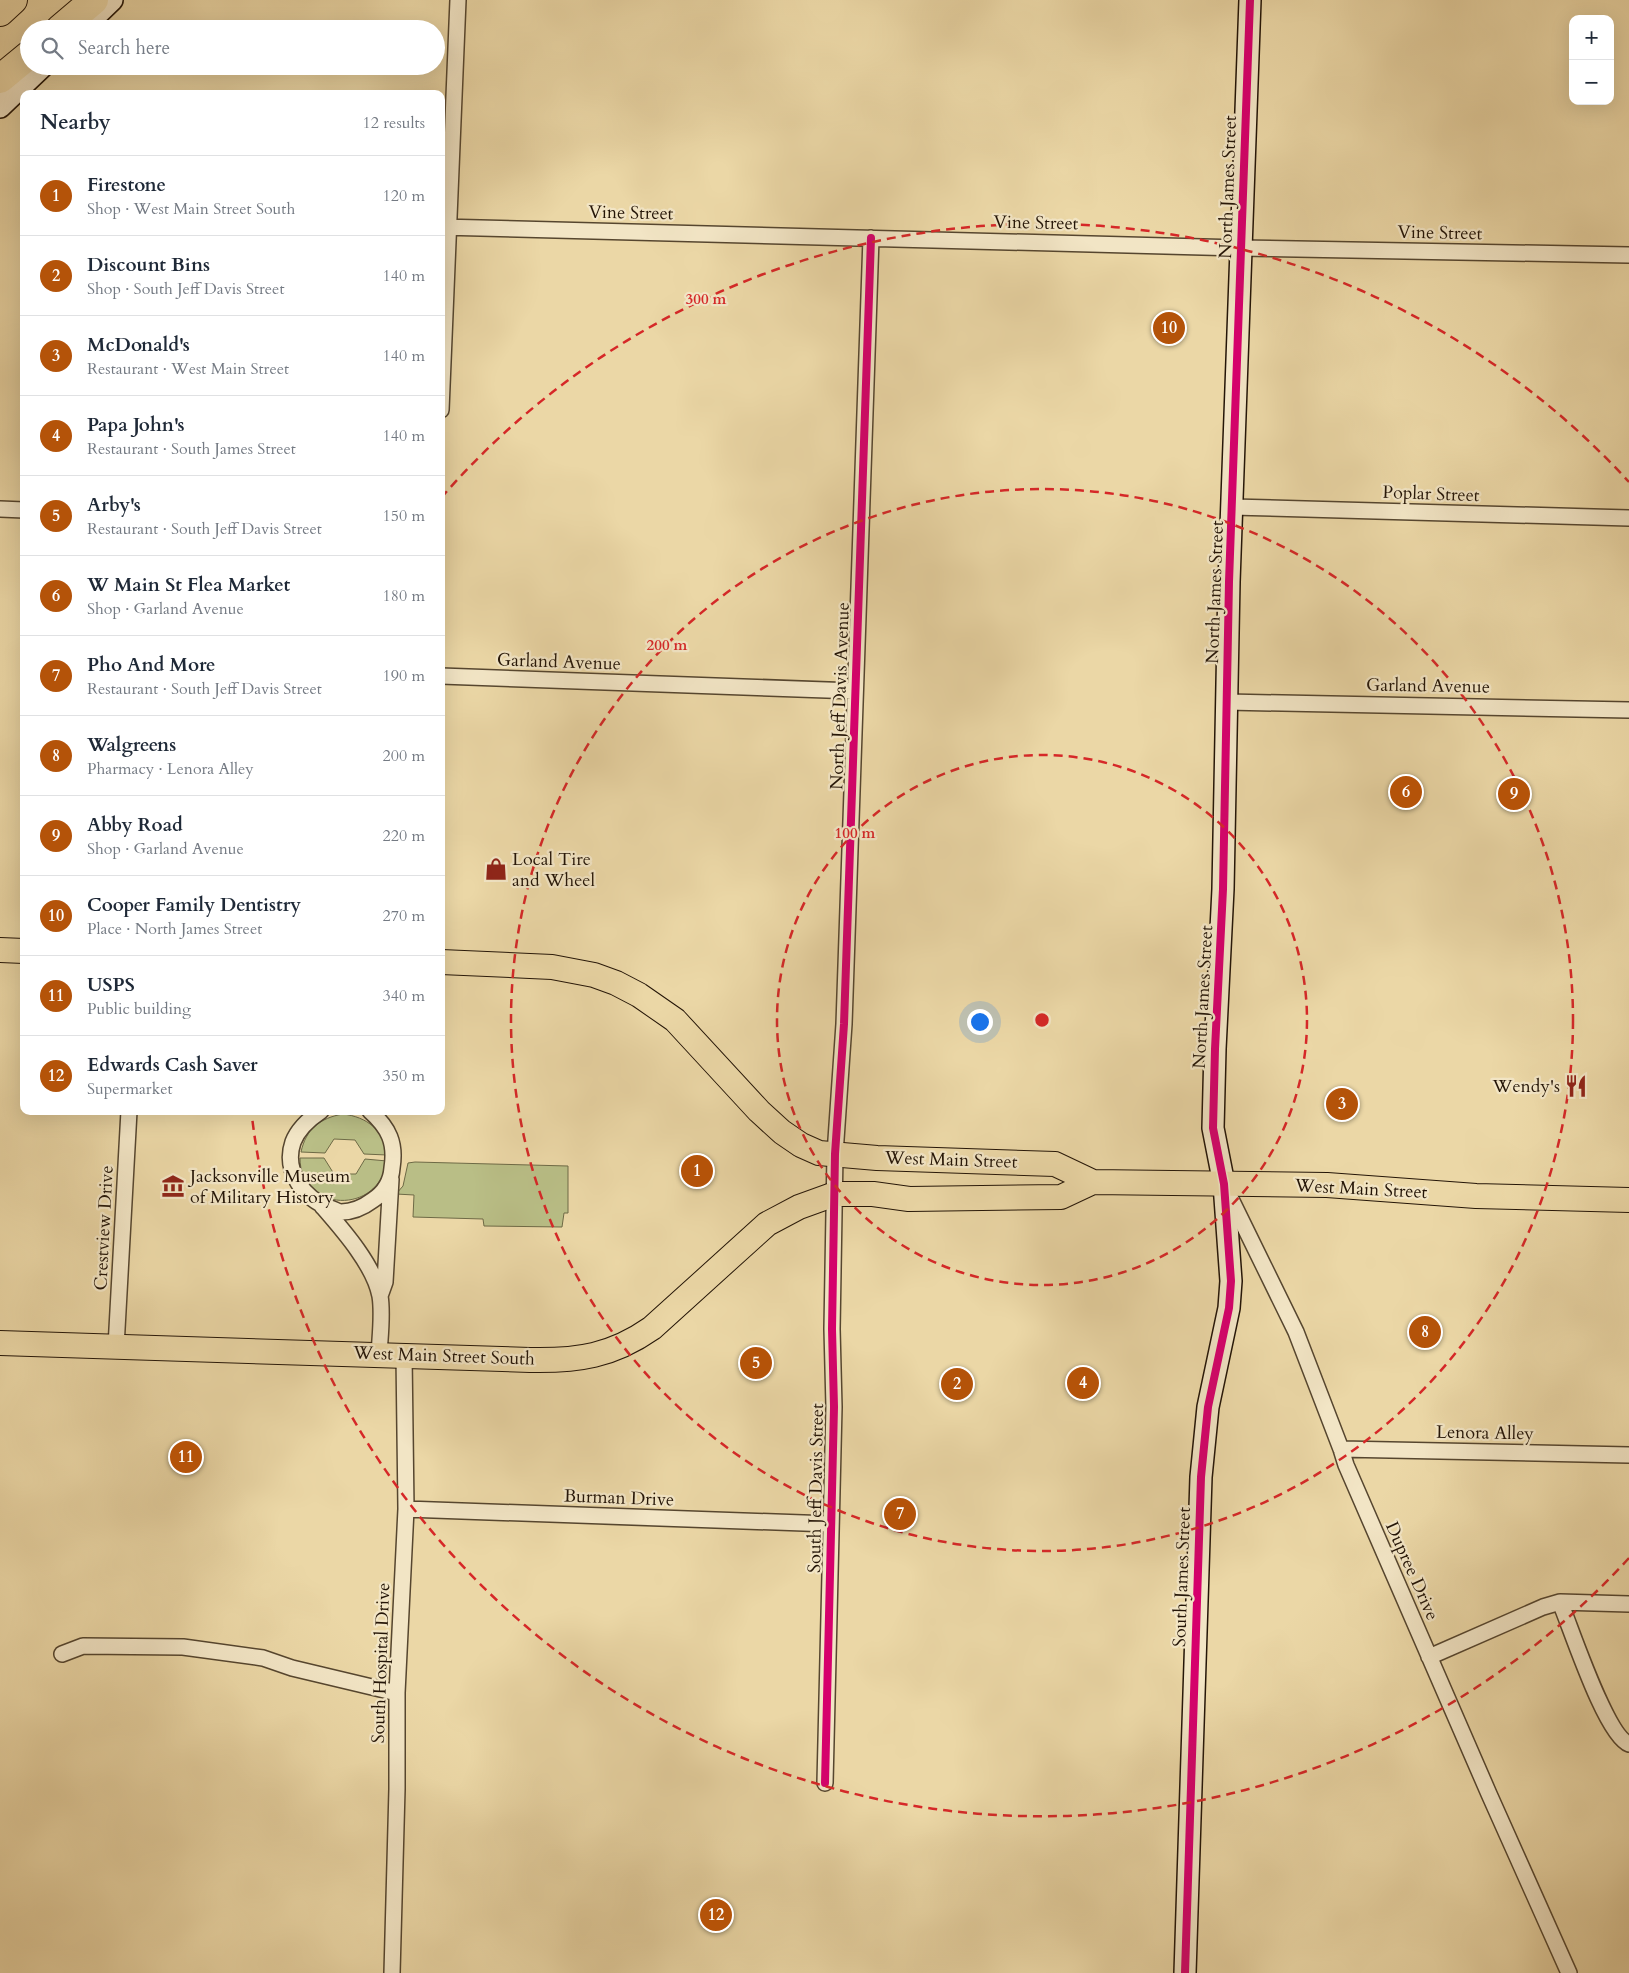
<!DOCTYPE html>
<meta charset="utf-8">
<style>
:root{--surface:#fff;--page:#f2f2f3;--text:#1f2937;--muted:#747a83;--line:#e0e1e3;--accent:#b45309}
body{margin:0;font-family:Cardo,serif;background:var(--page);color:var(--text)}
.controls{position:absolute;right:15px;top:15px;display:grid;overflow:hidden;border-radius:10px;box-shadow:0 5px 20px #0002}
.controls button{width:45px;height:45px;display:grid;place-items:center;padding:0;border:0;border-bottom:1px solid var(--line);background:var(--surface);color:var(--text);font:25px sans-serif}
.you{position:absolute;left:979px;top:1021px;width:18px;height:18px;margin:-12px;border:4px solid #fff;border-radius:50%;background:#1a73e8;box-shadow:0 0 0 8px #1a73e833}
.badge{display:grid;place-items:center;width:32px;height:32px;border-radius:50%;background:var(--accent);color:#fff;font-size:16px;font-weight:700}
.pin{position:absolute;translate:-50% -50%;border:2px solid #fff;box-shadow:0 1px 5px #0006}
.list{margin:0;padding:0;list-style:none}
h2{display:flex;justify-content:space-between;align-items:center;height:65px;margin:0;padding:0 20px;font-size:21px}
h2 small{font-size:16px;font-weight:400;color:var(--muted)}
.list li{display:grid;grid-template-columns:32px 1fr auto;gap:15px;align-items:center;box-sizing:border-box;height:80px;padding:0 20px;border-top:1px solid var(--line)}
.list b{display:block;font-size:19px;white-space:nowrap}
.list p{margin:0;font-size:16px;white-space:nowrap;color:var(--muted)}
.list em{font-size:16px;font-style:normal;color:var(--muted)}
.icon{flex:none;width:28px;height:28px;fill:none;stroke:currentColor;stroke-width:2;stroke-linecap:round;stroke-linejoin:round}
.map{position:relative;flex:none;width:1629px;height:1973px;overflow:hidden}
.search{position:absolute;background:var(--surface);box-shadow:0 5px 20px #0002;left:20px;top:20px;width:425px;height:55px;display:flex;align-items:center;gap:12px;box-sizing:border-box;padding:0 18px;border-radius:28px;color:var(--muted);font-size:19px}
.panel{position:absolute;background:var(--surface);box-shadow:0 5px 20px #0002;left:20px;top:90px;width:425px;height:1025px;border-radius:10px}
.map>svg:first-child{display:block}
.green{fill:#b9be86;stroke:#6e6a46}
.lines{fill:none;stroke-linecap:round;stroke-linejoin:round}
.street-casing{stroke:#56462f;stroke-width:18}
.secondary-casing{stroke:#241507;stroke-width:24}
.primary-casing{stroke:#241507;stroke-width:26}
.highway-casing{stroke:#241507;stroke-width:30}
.street{stroke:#f2e5c5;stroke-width:15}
.secondary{stroke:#f2e5c5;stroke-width:21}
.primary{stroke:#ebd7a6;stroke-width:24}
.highway{stroke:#ebd7a6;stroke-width:28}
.cycleway-casing{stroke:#f2e5c5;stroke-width:11}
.cycleway{stroke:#d6006c;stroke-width:8}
.ring{fill:none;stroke:#d62828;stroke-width:2.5;stroke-dasharray:9 6}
.labels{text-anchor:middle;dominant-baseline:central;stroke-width:4.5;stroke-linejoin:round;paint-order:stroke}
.street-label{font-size:18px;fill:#241507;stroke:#f2e5c5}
.poi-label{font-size:18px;fill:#241507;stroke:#f2e5c5;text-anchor:start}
.centre{fill:#d62828;stroke:#f2e5c5;stroke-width:2.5}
.ring-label{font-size:15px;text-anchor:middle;font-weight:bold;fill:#d62828;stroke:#f2e5c5;stroke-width:4.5;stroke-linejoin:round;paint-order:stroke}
</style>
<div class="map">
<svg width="1629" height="1973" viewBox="0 0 1629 1973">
<rect width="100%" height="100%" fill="#ebd7a6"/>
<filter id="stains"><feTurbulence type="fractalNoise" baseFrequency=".004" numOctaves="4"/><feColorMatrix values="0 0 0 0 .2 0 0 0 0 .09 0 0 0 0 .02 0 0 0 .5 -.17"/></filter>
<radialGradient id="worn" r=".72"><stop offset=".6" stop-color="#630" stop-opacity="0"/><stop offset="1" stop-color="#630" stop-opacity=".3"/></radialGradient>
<path class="green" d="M343 1114C367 1117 384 1130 387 1155L364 1154 355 1140 334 1139 325 1153 301 1152C306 1129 320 1118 343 1114Z
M300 1158H324L334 1174H356L365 1159 387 1161C379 1216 300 1212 300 1158Z
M415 1162 568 1166V1213H564L562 1227 484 1226 483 1219 413 1217 414 1195 396 1194 403 1186 408 1163Z"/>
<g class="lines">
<defs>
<path id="street" d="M441 227 1240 248 1629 255
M441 410 458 0
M1232 507 1629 518
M0 509 24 510
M441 676 855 691
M1227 702 1629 710
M321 1111C309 1119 298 1129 293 1142 283 1171 304 1199 330 1208 334 1209 338 1212 341 1212 353 1212 365 1206 373 1200 385 1192 391 1182 392 1168 396 1143 389 1128 370 1111
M1227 1191 1296 1332 1341 1449 1346 1465 1489 1794 1569 1973
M322 1206C342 1229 374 1265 380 1296 383 1314 380 1336 379 1354
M380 1296 385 1282 391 1179
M116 1347 129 1111
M1341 1449 1629 1455
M406 1509 831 1524
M1560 1602C1571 1628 1606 1736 1629 1744
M62 1654 83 1646 183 1647 263 1658 292 1668 397 1693
M1429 1657 1543 1607 1560 1602 1629 1604
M825 1783 834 1407 832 1329 835 1154 844 1024 871 238
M392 1973 397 1789V1693L406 1509 404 1355"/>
<path id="secondary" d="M82 29 112 0
M0 107 43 66
M1185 1973 1201 1477 1208 1407 1229 1308 1231 1281 1224 1184 1213 1128 1215 1049 1223 889 1229 582 1250 0"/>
<path id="primary" d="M0 950 24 951
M441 962 552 967 594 975 616 983 639 995 675 1020 759 1111 782 1132 801 1145 819 1153 877 1158 1055 1164 1093 1182 1327 1185 1476 1196 1629 1200
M0 1343 530 1360C578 1361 612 1356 652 1328L767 1224 799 1207 835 1194H873L909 1199 1061 1197 1093 1182"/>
<path id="highway" d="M0 12 13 0
M60 29 94 0
M0 79 29 55"/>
</defs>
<use href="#street" class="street-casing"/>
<use href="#secondary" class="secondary-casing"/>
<use href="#primary" class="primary-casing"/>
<use href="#highway" class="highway-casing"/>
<use href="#street" class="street"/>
<use href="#secondary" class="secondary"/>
<use href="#primary" class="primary"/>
<use href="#highway" class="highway"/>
<defs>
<path id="cycleway" d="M825 1783 834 1407 832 1329 835 1154 844 1024 871 238
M1185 1973 1201 1477 1208 1407 1229 1308 1231 1281 1224 1184 1213 1128 1215 1049 1223 889 1229 582 1250 0"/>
</defs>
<use href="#cycleway" class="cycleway-casing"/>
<use href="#cycleway" class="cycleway"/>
</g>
<g class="ring">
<circle cx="1042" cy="1020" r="265"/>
<circle cx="1042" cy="1020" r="531"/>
<path d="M1629 1558A796 796 0 0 1 252 1117M441 498A796 796 0 0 1 1629 482"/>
</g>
<defs>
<symbol id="shop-bare" viewBox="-9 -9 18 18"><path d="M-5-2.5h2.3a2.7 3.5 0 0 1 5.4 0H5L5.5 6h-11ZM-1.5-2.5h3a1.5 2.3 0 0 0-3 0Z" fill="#8f2418" stroke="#f2e5c5" stroke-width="2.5" paint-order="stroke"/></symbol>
<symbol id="restaurant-bare" viewBox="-9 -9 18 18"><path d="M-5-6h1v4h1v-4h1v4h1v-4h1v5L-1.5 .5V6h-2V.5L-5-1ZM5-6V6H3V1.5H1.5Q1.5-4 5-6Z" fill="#8f2418" stroke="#f2e5c5" stroke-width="2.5" paint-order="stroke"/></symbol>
<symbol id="museum-bare" viewBox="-9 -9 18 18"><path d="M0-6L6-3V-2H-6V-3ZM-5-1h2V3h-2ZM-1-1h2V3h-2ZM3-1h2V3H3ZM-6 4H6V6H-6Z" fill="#8f2418" stroke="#f2e5c5" stroke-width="2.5" paint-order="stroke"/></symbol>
</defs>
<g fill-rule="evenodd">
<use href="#shop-bare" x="480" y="853" width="32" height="32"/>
<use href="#restaurant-bare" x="1560" y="1070" width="32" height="32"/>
<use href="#museum-bare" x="157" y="1170" width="32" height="32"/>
</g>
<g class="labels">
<g class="street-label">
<text transform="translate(1228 187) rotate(-88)">North James Street</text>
<text transform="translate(631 213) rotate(1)">Vine Street</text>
<text transform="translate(1036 223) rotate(1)">Vine Street</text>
<text transform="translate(1440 233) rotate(1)">Vine Street</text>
<text transform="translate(1431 494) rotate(2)">Poplar Street</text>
<text transform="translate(1215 592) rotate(-88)">North James Street</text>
<text transform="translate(559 662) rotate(2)">Garland Avenue</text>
<text transform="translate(1428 686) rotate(1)">Garland Avenue</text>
<text transform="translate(840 696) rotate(-88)">North Jeff Davis Avenue</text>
<text transform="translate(1203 997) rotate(-87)">North James Street</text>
<text transform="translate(951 1160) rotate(2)">West Main Street</text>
<text transform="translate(1361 1189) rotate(3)">West Main Street</text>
<text transform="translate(104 1228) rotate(-87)">Crestview Drive</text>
<text transform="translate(444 1356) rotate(2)">West Main Street South</text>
<text transform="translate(1485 1433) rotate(1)">Lenora Alley</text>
<text transform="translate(816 1488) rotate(-89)">South Jeff Davis Street</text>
<text transform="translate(619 1498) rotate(2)">Burman Drive</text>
<text transform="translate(1412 1571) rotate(66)">Dupree Drive</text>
<text transform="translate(1182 1577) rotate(-88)">South James Street</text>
<text transform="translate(381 1663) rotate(-88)">South Hospital Drive</text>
</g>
<g class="poi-label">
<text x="512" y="859">Local Tire<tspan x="512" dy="21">and Wheel</tspan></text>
<text x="1560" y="1086" text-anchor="end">Wendy's</text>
<text x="190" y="1176">Jacksonville Museum<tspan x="190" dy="21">of Military History</tspan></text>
</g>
</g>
<circle cx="1042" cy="1020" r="8" class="centre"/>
<g class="ring-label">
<text x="706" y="304">300 m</text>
<text x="667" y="650">200 m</text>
<text x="855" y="838">100 m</text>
</g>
<rect width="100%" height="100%" filter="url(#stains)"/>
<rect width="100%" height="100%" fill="url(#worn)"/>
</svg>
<div class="controls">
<button>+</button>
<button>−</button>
</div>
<div class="you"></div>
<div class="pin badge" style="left:697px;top:1171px">1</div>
<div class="pin badge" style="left:957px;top:1384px">2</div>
<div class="pin badge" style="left:1342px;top:1104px">3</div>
<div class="pin badge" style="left:1083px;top:1383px">4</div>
<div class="pin badge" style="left:756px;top:1363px">5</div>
<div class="pin badge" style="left:1406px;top:792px">6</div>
<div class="pin badge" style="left:900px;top:1514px">7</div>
<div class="pin badge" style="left:1425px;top:1332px">8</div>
<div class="pin badge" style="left:1514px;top:794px">9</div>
<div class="pin badge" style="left:1169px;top:328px">10</div>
<div class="pin badge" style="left:186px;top:1457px">11</div>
<div class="pin badge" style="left:716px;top:1915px">12</div>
<div class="search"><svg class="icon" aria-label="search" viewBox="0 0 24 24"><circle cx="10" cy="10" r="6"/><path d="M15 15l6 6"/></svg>Search here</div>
<section class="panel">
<h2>Nearby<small>12 results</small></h2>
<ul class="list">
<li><span class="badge">1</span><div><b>Firestone</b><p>Shop · West Main Street South</p></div><em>120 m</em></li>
<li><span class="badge">2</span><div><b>Discount Bins</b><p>Shop · South Jeff Davis Street</p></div><em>140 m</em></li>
<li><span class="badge">3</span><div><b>McDonald's</b><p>Restaurant · West Main Street</p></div><em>140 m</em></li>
<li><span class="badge">4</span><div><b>Papa John's</b><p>Restaurant · South James Street</p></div><em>140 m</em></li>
<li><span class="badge">5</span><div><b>Arby's</b><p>Restaurant · South Jeff Davis Street</p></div><em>150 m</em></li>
<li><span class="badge">6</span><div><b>W Main St Flea Market</b><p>Shop · Garland Avenue</p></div><em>180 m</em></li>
<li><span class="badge">7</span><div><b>Pho And More</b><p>Restaurant · South Jeff Davis Street</p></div><em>190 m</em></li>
<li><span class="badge">8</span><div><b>Walgreens</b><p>Pharmacy · Lenora Alley</p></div><em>200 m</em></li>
<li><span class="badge">9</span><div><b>Abby Road</b><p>Shop · Garland Avenue</p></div><em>220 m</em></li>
<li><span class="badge">10</span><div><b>Cooper Family Dentistry</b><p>Place · North James Street</p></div><em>270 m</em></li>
<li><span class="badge">11</span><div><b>USPS</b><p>Public building</p></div><em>340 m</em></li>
<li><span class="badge">12</span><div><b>Edwards Cash Saver</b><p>Supermarket</p></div><em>350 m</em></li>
</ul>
</section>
</div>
